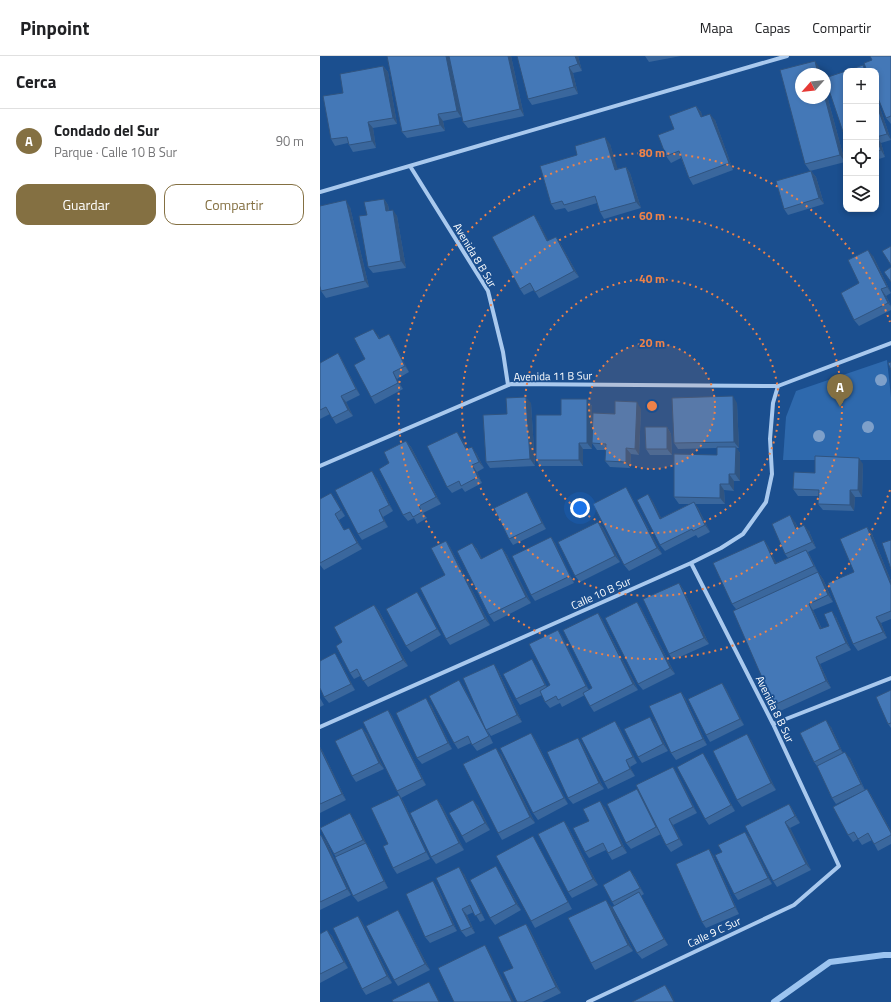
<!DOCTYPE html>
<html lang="es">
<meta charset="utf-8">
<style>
:root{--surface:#fff;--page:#f2f2f2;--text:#202124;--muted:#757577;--line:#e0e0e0;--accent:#847042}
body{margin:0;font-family:"Titillium Web",sans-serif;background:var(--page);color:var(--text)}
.controls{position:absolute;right:12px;top:12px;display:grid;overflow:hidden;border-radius:8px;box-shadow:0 2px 6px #0003}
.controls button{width:36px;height:36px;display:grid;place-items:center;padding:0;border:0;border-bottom:1px solid var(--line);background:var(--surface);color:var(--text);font:20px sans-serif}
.compass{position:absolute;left:475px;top:12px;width:36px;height:36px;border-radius:50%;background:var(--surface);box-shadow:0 2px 6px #0003;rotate:243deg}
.you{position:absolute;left:260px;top:452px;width:14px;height:14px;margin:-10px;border:3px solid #fff;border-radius:50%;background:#1a73e8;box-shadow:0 0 0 6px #1a73e833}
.badge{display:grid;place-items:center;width:26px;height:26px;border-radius:50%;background:var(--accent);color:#fff;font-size:13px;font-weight:700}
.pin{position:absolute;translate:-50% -33px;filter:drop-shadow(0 1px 2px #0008)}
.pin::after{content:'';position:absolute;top:21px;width:14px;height:12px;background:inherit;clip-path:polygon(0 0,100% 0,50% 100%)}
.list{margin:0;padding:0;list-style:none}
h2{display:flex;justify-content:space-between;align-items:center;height:52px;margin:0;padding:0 16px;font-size:17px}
h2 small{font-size:13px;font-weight:400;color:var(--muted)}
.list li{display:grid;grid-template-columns:26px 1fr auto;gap:12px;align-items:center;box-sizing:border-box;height:64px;padding:0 16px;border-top:1px solid var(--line)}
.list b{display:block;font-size:15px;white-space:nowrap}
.list p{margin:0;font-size:13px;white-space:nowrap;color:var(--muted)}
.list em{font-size:13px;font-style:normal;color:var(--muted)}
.actions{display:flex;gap:8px;padding:12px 16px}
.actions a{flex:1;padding:9px 0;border:1px solid var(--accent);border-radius:12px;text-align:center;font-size:14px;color:var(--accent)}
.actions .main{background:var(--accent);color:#fff}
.icon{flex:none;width:22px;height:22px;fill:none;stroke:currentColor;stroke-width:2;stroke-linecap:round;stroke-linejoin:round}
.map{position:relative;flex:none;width:571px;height:946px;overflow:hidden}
header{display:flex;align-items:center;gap:24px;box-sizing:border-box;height:56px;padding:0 20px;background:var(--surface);border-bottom:1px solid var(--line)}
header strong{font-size:19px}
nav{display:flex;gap:22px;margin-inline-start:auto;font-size:14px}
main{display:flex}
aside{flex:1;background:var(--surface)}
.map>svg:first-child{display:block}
.green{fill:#2e69ad}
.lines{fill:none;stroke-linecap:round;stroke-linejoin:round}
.stream{stroke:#9cc4f0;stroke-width:6}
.street{stroke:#a9c9ee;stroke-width:4}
.tree{fill:#7ea0ca}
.wall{fill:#3a679d}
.shaded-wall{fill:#305480}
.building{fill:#4478b7;stroke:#305480}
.ring{fill:none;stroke:#ee8249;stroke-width:2;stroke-dasharray:2 4}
.labels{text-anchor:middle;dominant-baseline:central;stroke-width:3.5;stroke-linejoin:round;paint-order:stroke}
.street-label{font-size:11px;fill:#fff;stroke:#1b4f8f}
.centre{fill:#ee8249;stroke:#1b4f8f;stroke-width:2}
.ring-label{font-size:12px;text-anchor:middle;font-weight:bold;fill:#ee8249;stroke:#1b4f8f;stroke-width:3.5;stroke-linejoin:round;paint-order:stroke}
</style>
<header>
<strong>Pinpoint</strong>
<nav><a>Mapa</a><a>Capas</a><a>Compartir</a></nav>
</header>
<main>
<aside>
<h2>Cerca<small></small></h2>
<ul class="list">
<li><span class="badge">A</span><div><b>Condado del Sur</b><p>Parque · Calle 10 B Sur</p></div><em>90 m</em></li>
</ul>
<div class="actions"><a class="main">Guardar</a><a>Compartir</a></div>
</aside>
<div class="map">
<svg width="571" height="946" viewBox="0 0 571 946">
<rect width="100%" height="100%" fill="#1b4f8f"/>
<path class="green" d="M567 304 571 341V404H463L466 361 476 335Z"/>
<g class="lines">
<path class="stream" d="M454 946 510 906 564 899H571"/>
<path class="street" d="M90 110 168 235 183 296 188 329
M0 136 467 0
M0 410 191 328 458 330 571 287
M453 668 571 622
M0 671 371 507 401 492 423 478 446 446 452 418 450 383 453 347 458 330
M268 946 474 849 519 810 453 668 371 507"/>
</g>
<g class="tree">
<circle cx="561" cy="324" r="6"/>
<circle cx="548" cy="371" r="6"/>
<circle cx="499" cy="380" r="6"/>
</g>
<path class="wall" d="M67 0H191L204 60 148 72 143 66 132 15 141 61 123 65 125 75 87 82 82 76Z
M258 0 262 15 253 17 258 38 212 49 208 43Z
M325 0H361L329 6Z
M571 0V68L566 62Z
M63 10 68 16 77 68 53 72 56 92 33 96 29 89 28 87 15 90 11 83 23 37Z
M499 11 505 42V32L525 106 490 115 485 108Z
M526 15V80L523 76Z
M556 40 571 84 561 87 565 101 556 104Z
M376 50 381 56 382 61 395 64 413 114 373 129 369 122 361 102 351 107 346 100 354 73Z
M290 88 297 113 306 111 310 117 321 152 284 163 280 156 277 147 248 156 245 152 235 154 231 148 257 99Z
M491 115 496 121 504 148 468 159 464 153Z
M64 143 68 149 69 154 77 160 86 212 53 217 48 211 47 159Z
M30 151 49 231 6 242 1 235Z
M218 165 228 185 236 181 240 187 259 221 219 242 214 234 204 239 200 233Z
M553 200 571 237 566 240 571 250V254L539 270 534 264 539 227Z
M58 279 60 283 73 285 89 316 77 323 83 333 55 348 51 341 45 303Z
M18 297 22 304 40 339 26 346 33 360 16 368 10 358 0 363V307Z
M267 343 272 350V393H263V410H220L216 404 241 359Z
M211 347 215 410 170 412 166 406 187 358Z
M417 347 419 392H416L420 397V425H414V435L404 434 405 448H375L378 452 390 476 378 482 376 479 345 495 340 489 332 444 341 462 370 448H359L354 441 397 399V392L358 393 354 387Z
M321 353 319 399 311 398 310 412 290 411 285 405 286 394H277L272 387 295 358Z
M347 371 351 378 352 399H330L326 393Z
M137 376 141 382 147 393 156 397 164 412 157 416 162 427 145 436 142 432 132 437 127 431Z
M86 385 91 391 121 448 103 457 107 462 97 468 94 462 88 465 83 459 69 407Z
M543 408 542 441H535L534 455 503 454 498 448V440H478L473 433 495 417Z
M57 422 73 455 63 461 68 471 42 484 38 478Z
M207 436 211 443 226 473 193 489 189 483Z
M310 438 342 498 309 515 304 509Z
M0 443 16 444 25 460 19 464 24 474 33 478 42 493 4 514 0 509Z
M278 466 283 472 300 506 260 526 255 520Z
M475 466 478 472 489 475 496 492 488 496 498 516 503 523 513 546 493 554 502 573 509 570 516 561 531 594 500 608 511 632 458 656 454 649 416 553 412 548 444 484 448 490 456 507 468 502 465 498Z
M547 471 552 478 571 525V563L561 567 567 582 538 595 533 588 534 516Z
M231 481 235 487 254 527 215 545 211 539Z
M126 485 130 491 170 569 130 589 126 583 125 519Z
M152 487 157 493 162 503 182 492 187 499 211 547 174 566 169 559Z
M359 527 363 533 389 588 353 604 349 598Z
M97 536 101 542 121 579 91 596 86 590Z
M317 546 321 552 355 618 323 634 318 628Z
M54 549 59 555 88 610 48 631 40 620 34 623 30 617 22 586Z
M278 557 282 563 318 634 274 656 270 650 265 639 242 651 240 647 230 652 225 646 222 639 200 649 196 643 216 609 227 631 230 629 238 574 242 580 269 634 272 632Z
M19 604 35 634 9 647 4 641Z
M178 614 202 666 171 680 167 674 173 687 157 695 151 687 138 693 134 687 143 630 166 673Z
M402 627 406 633 424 669 390 686 386 679Z
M571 634V672L568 668Z
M361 636 365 642 387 689 356 704 351 697Z
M0 642 4 649 0 651Z
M111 649 132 693 102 708 97 702Z
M68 654 72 660 106 729 81 742 77 735Z
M335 667 348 695 322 707 318 701Z
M299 671 317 707 310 711 315 720 288 733 284 726Z
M511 671 523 697 530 702 545 734 547 733 551 739 571 775V788L558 795 552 784 542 789 538 783 533 786 528 779 535 739 516 748 512 742 497 710 494 706Z
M42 672 47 678 64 713 36 726 32 720Z
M211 677 215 683 248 748 218 764 213 757Z
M258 682 262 688 284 733 253 748 248 742Z
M431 684 456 734 422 751 417 744Z
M0 691 3 696 26 744 0 757Z
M181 698 215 767 182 784 178 777Z
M387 703 415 755 389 769 385 763Z
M353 711 357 717 377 757 353 769 363 789 351 796 346 789Z
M317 733 321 739 341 778 311 793 306 787Z
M79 739 83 745 110 803 77 818 73 812 68 788Z
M117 743 122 750 144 794 116 808 111 801Z
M153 744 158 750 170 774 146 787 142 780Z
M469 748 473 754 480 767 470 772 491 814 457 831 453 825Z
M285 751 307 797 292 804 286 794 269 802 265 796 269 765Z
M34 763 47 789 50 793 68 832 38 846 33 840 16 801 14 798Z
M244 765 248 771 278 829 252 842 248 836Z
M425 776 430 782 452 828 418 844 414 838 402 796Z
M1 779 6 785 31 839 0 854V780Z
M213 780 217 787 252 853 215 872 211 865Z
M393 799 419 858 386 872 382 866Z
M310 814 315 821 324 838 321 840 348 889 322 903 317 897 294 849 292 846Z
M180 816 201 854 175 869 170 862Z
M144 818 165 864 160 866 154 856 147 859 155 877 146 881 141 875Z
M113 825 118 832 137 875 110 887 105 881Z
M291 850 313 895 275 914 271 907Z
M78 854 82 861 110 914 78 930 74 924Z
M38 860 42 866 72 927 46 939 42 933Z
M206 868 210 874 241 937 222 946H197L193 912Z
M7 874 12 880 28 912 0 927V878Z"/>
<path class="shaded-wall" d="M126 0H129L141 61 137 55Z
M188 0H191L204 60 200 53Z
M255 0H258L262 15 258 8Z
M495 5 499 11 501 18H498Z
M63 10 68 16 77 68 73 62Z
M249 11 253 17 258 38 254 31Z
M505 32 525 106 520 99 505 42Z
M556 40 571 84 567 78 556 47Z
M376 50 381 56 385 68 381 61Z
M118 58 123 65 125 75 120 69Z
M390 58 395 64 413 114 409 107Z
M48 66 53 72 56 92 52 85Z
M285 81 290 88 300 120 295 114Z
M556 81 561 87 565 101 561 94Z
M306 111 310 117 321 152 316 146Z
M491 115 496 121 504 148 499 142Z
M64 143 68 149 70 161 66 155Z
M26 144 30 151 49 231 45 225Z
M73 154 77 160 86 212 81 205Z
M214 159 218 165 232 191 227 185Z
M236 181 240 187 259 221 254 215Z
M548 194 553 200 571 237 567 231Z
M561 233 566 240 571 251 568 247Z
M53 273 58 279 63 290 59 283Z
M69 278 73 285 89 316 85 310Z
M18 297 22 304 40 339 36 333Z
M73 316 77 323 83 333 78 327Z
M21 340 26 346 33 360 28 354Z
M413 340 417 347 419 392 414 386Z
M206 341 211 347 215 410 210 403Z
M267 343 272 350V393L267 387Z
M317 346 321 353 319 399 315 393Z
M347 371 351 378 352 399 347 393Z
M137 376 141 382 150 400 146 393Z
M86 385 91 391 121 448 116 441Z
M259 387 263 393V410L259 404Z
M152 391 156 397 164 412 159 406Z
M416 391 420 397V425L415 418Z
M306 392 311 398 310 412 306 406Z
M539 402 543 408 542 441 538 434Z
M152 409 157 416 162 427 158 421Z
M52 415 57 422 73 455 69 449Z
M409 418 414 425V435L409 428Z
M400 428 404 434 405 448 400 442Z
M306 431 310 438 342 498 337 492Z
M530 434 535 441 534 455 530 449Z
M207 436 211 443 226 473 222 467Z
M11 437 16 444 25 460 21 454Z
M328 438 332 444 345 469 340 463Z
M374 446 378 452 390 476 385 469Z
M59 454 63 461 68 471 64 465Z
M470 459 475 466 481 479 476 473Z
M278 466 283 472 300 506 295 500Z
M484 469 489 475 496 492 492 486Z
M547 471 552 478 571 525V529Z
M29 472 33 478 42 493 37 487Z
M231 481 235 487 254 527 250 520Z
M444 484 448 490 460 514 455 508Z
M126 485 130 491 170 569 165 563Z
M152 487 157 493 165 509 161 503Z
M182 492 187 499 211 547 206 541Z
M486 494 490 500 498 517 494 510Z
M498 516 503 523 513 546 508 539Z
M359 527 363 533 389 588 384 582Z
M97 536 101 542 121 579 117 573Z
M317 546 321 552 355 618 350 612Z
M489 548 493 554 505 580 500 573Z
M54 549 59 555 88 610 83 604Z
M512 555 516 561 531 594 526 587Z
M278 557 282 563 318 634 313 628Z
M556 561 561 567 567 582 563 576Z
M238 574 242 580 270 636 266 630Z
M15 597 19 604 35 634 31 628Z
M496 601 500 608 511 632 506 625Z
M212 603 216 609 229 635 225 629Z
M174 608 178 614 202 666 197 659Z
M139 624 143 630 173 687 169 680Z
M402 627 406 633 424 669 420 663Z
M361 636 365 642 387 689 383 683Z
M106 642 111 649 132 693 128 687Z
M68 654 72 660 106 729 102 723Z
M330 661 335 667 348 695 343 688Z
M506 664 511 671 524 699 520 693Z
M295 665 299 671 317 707 313 701Z
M42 672 47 678 64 713 59 707Z
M211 677 215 683 248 748 244 742Z
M427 678 431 684 456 734 451 727Z
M258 682 262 688 284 733 279 727Z
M0 691 3 696 26 744 22 738Z
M176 692 181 698 215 767 210 761Z
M525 696 530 702 545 735 541 728Z
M383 697 387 703 415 755 411 749Z
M306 704 310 711 315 720 310 713Z
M353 711 357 717 377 757 373 751Z
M317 733 321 739 341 778 336 771Z
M547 733 551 739 571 775V777Z
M79 739 83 745 110 803 106 796Z
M117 743 122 750 144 794 139 787Z
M153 744 158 750 170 774 165 767Z
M280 745 285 751 307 797 302 790Z
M469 748 473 754 480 767 475 760Z
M30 757 34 763 47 789 50 793 68 832 64 825 46 788 43 784Z
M349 763 353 769 363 789 359 783Z
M244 765 248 771 278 829 273 823Z
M465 766 470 772 491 814 486 808Z
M425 776 430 782 452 828 448 822Z
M1 779 6 785 31 839 27 833Z
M213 780 217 787 252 853 248 846Z
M389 793 393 799 419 858 415 851Z
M176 810 180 816 201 854 196 848Z
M139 811 144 818 165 864 161 857Z
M310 814 315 821 324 838 320 832Z
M113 825 118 832 137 875 133 869Z
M319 836 323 843 348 889 344 883Z
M286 844 291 850 313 895 308 889Z
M142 853 147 859 155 877 151 871Z
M78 854 82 861 110 914 105 908Z
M38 860 42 866 72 927 67 920Z
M206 868 210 874 241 937 236 931Z
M7 874 12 880 28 912 24 906Z
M165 889 169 895 194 946H192Z
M109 926 113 932 120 946H119Z
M345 929 350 935 355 946H354Z"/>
<path class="building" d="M67 0H126L137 55 118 58 120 69 82 76Z
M129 0H188L200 53 143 66Z
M197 0H255L258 8 249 11 254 31 208 43Z
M550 0H571V60L566 62 556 37V15H547L544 7 552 4Z
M495 5 498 18H481V42H505L520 99 485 108 460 14Z
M543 9 545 15H526Z
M63 10 73 62 48 66 52 85 29 89 27 81 11 83 3 40 23 37 20 18Z
M526 15V74L523 76 505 22Z
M556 47 567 78 556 81 561 94 556 96Z
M376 50 381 61 390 58 409 107 369 122 359 95 346 100 338 79 354 73 349 60Z
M285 81 295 114 306 111 316 146 280 156 275 140 244 149 242 145 231 148 220 110 257 99 255 90Z
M491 115 499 142 464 153 456 125Z
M64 143 66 155 73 154 81 205 48 211 39 160 47 159 44 146Z
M26 144 45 225 1 235 0 230V150Z
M214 159 227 185 236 181 254 215 215 236 210 227 200 233 172 181Z
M571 190V209L562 195Z
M548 194 567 231 561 233 568 247 534 264 521 237 539 227 528 204Z
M571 211V226L564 216Z
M53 273 59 283 69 278 85 310 73 316 78 327 51 341 34 309 45 303 34 282Z
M18 297 36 333 21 340 28 354 12 362 6 351 0 354V307Z
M571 306V314L568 307Z
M413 340 414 386 354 387 352 342Z
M206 341 210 403 166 406 163 359 187 358 186 342Z
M241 343H267V387H259V404H216V359H241Z
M295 345 317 346 315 393 306 392V406L285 405 286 388 272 387 273 357 295 358Z
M325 371H347V393H326Z
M137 376 146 393 152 391 159 406 152 409 158 421 141 430 139 425 127 431 107 390Z
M86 385 116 441 99 450 102 456 93 461 90 456 83 459 59 413 69 407 64 396Z
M397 391H416L415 418H409V428H400V442L354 441V398L397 399Z
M495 400 539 402 538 434H530V449L498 448 499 434 473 433 474 416 495 417Z
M52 415 69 449 59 454 64 465 38 478 15 434Z
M306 431 337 492 304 509 273 448Z
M207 436 222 467 189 483 174 452Z
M11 437 21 454 15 458 24 474 29 472 37 487 0 507V443Z
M328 438 340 463 374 446 385 469 373 475 372 473 340 489 317 444Z
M470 459 476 473 484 469 492 486 465 498 452 468Z
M278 466 295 500 255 520 238 486Z
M547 471 571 529V555L556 561 563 576 533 588 508 527 534 516 520 483Z
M231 481 250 520 211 539 192 500Z
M444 484 455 508 486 494 494 510 412 548 393 507Z
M571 484V513L562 487Z
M126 485 165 563 126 583 100 532 125 519 111 492Z
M152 487 161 503 182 492 206 541 169 559 137 495Z
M498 516 508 539 489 548 500 573 509 570 504 558 512 555 526 587 496 601 506 625 454 649 413 555Z
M359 527 384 582 349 598 323 543Z
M97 536 117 573 86 590 66 553Z
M317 546 350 612 318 628 285 562Z
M54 549 83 604 43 625 37 613 30 617 16 590 22 586 14 571Z
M278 557 313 628 270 650 263 637 272 632 243 574Z
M238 574 266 630 238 644 236 640 225 646 220 635 230 629 209 588Z
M15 597 31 628 4 641 0 632V605Z
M212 603 225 629 196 643 183 618Z
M174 608 197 659 166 674 143 622Z
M139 624 169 680 152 689 148 680 134 687 109 640Z
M402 627 420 663 386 679 368 643Z
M571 634V667L568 668 556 641Z
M361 636 383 683 351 697 329 650Z
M106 642 128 687 97 702 76 657Z
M68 654 102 723 77 735 43 666Z
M330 661 343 688 318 701 304 673Z
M506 664 520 693 494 706 480 677Z
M295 665 313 701 306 704 310 713 284 726 261 682Z
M42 672 59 707 32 720 15 685Z
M211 677 244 742 213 757 180 692Z
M427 678 451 727 417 744 393 695Z
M258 682 279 727 248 742 227 696Z
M0 692 22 738 0 748Z
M176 692 210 761 178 777 143 708Z
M525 696 541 728 512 742 497 710Z
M383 697 411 749 385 763 357 711Z
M353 711 373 751 349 763 359 783 346 789 316 729Z
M317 733 336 771 306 787 287 748Z
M547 733 571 777V779L554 788 548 777 538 783 534 776 528 779 513 751Z
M79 739 106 796 73 812 63 790 68 788 51 752Z
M117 743 139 787 111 801 90 757Z
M153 744 165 767 142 780 129 757Z
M280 745 302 790 288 797 283 787 265 796 253 772 269 765 263 753Z
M469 748 475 760 465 766 486 808 453 825 425 770Z
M30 757 43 784 14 798 0 772Z
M244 765 273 823 248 836 218 778Z
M425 776 448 822 414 838 395 799 402 796 398 789Z
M1 779 27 833 0 846V780Z
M213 780 248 846 211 865 176 800Z
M46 787 64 825 33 840 15 801Z
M389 793 415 851 382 866 356 808Z
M176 810 196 848 170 862 150 824Z
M139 811 161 857 155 860 150 849 142 853 151 871 141 875 116 822Z
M310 814 320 832 292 846 283 829Z
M113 825 133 869 105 881 86 838Z
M319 836 344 883 317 897 292 851Z
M286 844 308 889 271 907 248 862Z
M78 854 105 908 74 924 46 870Z
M38 860 67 920 42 933 13 872Z
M206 868 236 931 204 946H197L183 916 193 912 178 881Z
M7 874 24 906 0 918V878Z
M165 889 192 946H134L118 912Z
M109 926 119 946H73L72 944Z
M345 929 354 946H312Z"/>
<circle cx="332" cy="350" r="63" fill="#ee8249" fill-opacity=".12"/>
<g class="ring">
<circle cx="332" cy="350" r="63"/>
<circle cx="332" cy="350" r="127"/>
<circle cx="332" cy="350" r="190"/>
<path d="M570 434A253 253 0 1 1 570 266"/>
</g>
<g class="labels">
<g class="street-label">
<text transform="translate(155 199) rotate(59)">Avenida 8 B Sur</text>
<text transform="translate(233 320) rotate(-1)">Avenida 11 B Sur</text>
<text transform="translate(281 537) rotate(-24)">Calle 10 B Sur</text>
<text transform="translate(455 653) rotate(64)">Avenida 8 B Sur</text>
<text transform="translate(394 876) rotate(-25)">Calle 9 C Sur</text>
</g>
</g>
<circle cx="332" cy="350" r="6" class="centre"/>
<g class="ring-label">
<text x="332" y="101">80 m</text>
<text x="332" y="164">60 m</text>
<text x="332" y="227">40 m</text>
<text x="332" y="291">20 m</text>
</g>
</svg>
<div class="controls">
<button>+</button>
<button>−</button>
<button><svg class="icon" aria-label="locate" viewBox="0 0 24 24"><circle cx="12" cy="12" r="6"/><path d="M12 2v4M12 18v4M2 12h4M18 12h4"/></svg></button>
<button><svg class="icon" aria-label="layers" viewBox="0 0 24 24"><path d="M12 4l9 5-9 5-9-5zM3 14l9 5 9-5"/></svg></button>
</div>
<svg class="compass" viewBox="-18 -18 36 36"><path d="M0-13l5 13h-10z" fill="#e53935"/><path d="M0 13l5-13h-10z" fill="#757577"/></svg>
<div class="you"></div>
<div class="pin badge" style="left:520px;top:351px">A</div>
</div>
</main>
